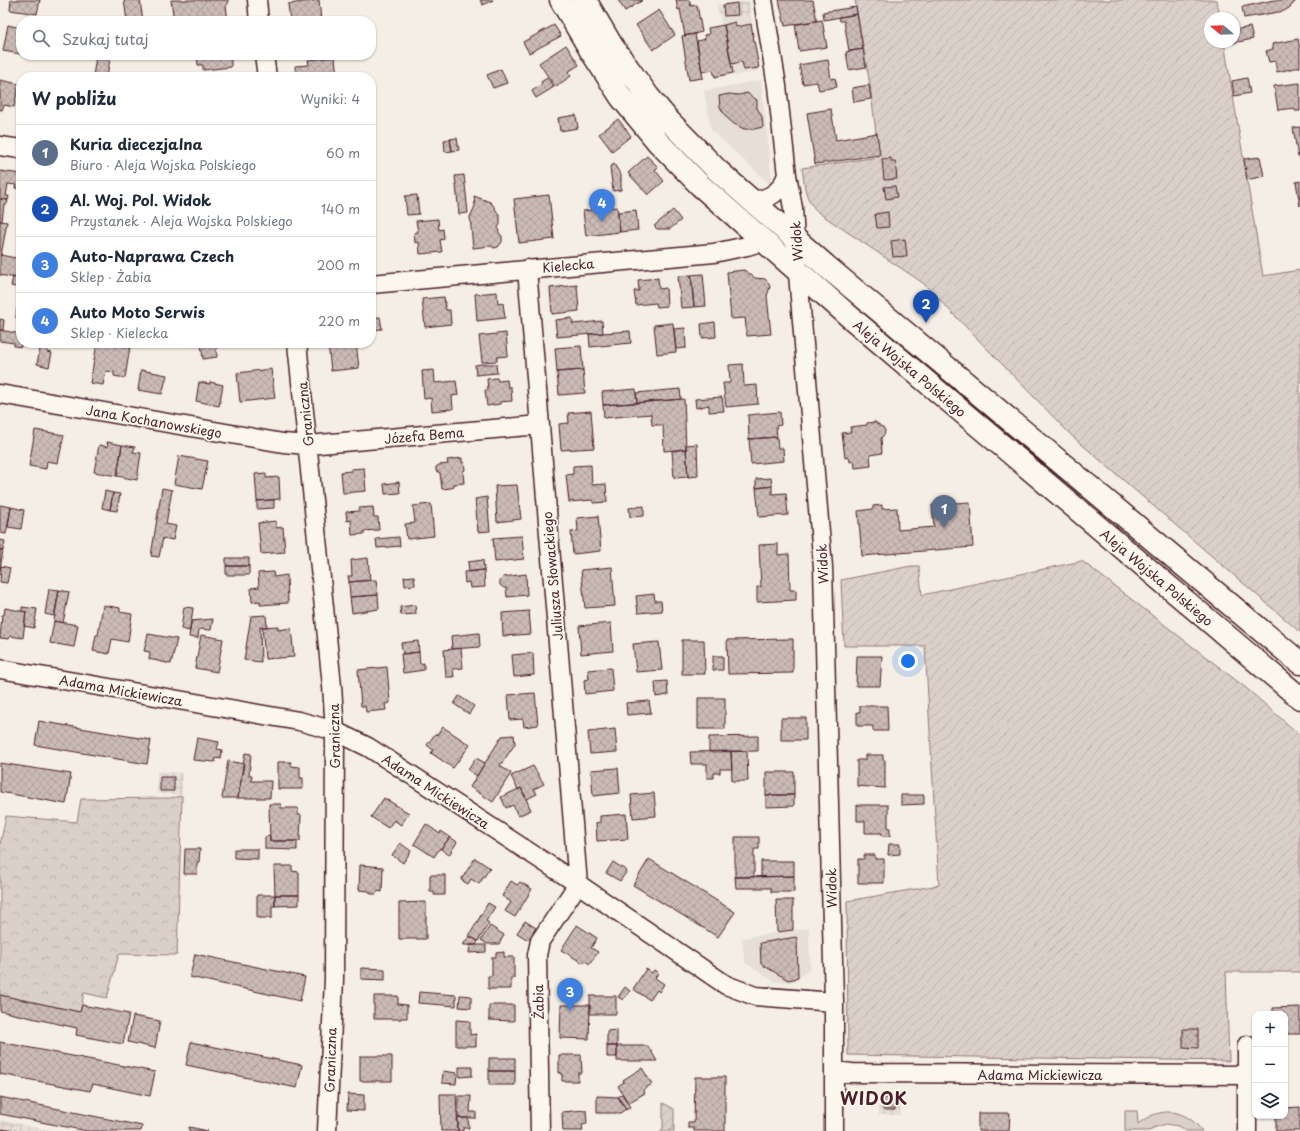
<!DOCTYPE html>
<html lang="pl">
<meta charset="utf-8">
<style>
:root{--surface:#fff;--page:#f6f6f7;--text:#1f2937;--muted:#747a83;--line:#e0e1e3;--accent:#1a73e8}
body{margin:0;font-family:"Playpen Sans",sans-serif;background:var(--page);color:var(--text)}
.controls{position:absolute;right:12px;bottom:12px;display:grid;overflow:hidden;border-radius:8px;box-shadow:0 1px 3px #0004}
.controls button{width:36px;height:36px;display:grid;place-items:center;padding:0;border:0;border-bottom:1px solid var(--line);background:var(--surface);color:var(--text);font:20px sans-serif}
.compass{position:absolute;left:1204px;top:12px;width:36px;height:36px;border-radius:50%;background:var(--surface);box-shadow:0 1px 3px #0004;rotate:289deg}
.you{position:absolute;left:908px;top:661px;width:14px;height:14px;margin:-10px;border:3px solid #fff;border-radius:50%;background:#1a73e8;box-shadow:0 0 0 6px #1a73e833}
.badge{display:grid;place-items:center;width:26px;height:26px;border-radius:50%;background:var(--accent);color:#fff;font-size:13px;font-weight:700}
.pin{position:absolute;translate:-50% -33px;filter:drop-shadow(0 1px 2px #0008)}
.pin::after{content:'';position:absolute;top:21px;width:14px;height:12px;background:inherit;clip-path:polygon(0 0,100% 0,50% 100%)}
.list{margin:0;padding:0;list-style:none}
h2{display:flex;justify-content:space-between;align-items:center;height:52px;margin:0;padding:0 16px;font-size:17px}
h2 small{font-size:13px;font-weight:400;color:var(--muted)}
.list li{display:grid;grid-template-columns:26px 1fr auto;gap:12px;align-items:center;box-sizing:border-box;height:56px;padding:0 16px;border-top:1px solid var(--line)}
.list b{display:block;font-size:15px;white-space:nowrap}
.list p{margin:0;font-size:13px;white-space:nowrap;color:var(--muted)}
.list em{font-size:13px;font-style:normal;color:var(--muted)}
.icon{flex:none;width:22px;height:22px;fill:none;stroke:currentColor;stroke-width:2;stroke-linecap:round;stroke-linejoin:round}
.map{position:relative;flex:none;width:1300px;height:1131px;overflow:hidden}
.search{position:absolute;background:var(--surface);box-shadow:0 1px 3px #0004;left:16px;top:16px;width:360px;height:44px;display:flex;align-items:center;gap:10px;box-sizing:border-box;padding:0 14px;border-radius:16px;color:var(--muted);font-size:15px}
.panel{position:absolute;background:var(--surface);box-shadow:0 1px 3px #0004;left:16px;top:72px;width:360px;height:276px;border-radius:16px}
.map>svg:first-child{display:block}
.built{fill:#e7dfd6}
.industrial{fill:url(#industrial-grid)}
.grass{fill:#dbd0c9;stroke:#92787a}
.forest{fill:url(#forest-crowns);stroke:#92787a}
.garden{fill:url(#garden-furrows);stroke:#92787a}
.building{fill:url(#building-cross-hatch);stroke:#4a1f2b}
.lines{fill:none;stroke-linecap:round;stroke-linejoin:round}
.minor-casing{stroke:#4a1f2b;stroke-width:21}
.major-casing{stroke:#4a1f2b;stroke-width:25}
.minor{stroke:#fbf7ec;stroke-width:18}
.major{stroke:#fbf7ec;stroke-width:22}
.labels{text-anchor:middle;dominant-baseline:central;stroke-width:3.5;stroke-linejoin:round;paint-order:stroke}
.street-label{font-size:13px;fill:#4a1f2b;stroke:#fbf7ec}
.district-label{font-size:17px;font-weight:bold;letter-spacing:1px;fill:#4a1f2b;stroke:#fbf7ec}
</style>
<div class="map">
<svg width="1300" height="1131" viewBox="0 0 1300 1131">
<defs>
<pattern id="industrial-grid" width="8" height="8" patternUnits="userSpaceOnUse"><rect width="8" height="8" fill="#e7dfd6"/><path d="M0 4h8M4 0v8" fill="none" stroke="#c8bfb8"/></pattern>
<pattern id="forest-crowns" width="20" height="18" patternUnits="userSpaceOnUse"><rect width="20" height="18" fill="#dbd0c9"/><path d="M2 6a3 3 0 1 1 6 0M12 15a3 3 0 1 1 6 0" fill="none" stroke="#bdb2ad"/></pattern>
<pattern id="garden-furrows" width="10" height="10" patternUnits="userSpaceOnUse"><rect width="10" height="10" fill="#dbd0c9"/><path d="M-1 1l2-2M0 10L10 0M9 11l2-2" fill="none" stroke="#bdb2ad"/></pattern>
<pattern id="building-cross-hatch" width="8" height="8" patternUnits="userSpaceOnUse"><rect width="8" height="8" fill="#cabbb6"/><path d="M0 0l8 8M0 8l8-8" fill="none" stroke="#afa09d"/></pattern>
</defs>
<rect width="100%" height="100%" fill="#f4eee4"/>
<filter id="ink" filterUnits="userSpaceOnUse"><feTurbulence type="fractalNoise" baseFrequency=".025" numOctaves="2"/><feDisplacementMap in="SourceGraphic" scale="8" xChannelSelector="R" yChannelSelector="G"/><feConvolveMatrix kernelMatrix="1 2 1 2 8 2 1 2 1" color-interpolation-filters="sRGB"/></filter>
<g filter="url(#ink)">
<path class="built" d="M751 16 759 71 732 76 720 19Z
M761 80 769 153 772 186 711 130 704 91Z
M809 928 810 968 795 982H775L745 963 742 938Z"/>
<path class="industrial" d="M749 1 751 16 720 19 717 5Z
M157 772 182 773V795L157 794Z
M878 1093 900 1094V1115H879Z
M0 1120 53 1131H0Z"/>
<path class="grass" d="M1125 1111H1137L1138 1124C1160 1106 1185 1108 1202 1131H1186L1178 1126 1166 1124 1153 1128 1149 1131H1125Z"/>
<path class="forest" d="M182 796 177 955 119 954 107 998 84 993 80 1012 0 995V845L6 816 77 822 81 799 170 798Z"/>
<path class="garden" d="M855 0H1217L1220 18H1210V42H1224L1263 276 1300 270V632L1072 436 923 283 819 213C804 199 805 187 802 168L879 157 870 85Z
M1082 561 1246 688 1300 735V972H1226L1229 1061 848 1055 847 901 939 885 925 646H844L841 580 911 566H919L922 595Z
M663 1103 674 1109V1131H660L663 1129Z"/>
<path class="building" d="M11 0H40L37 14 10 10Z
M124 0H140L143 21H127Z
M171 0H228V4L226 5 228 21H174Z
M319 0 321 21H290L288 4Z
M480 0H493L483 5Z
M618 0H643L625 11Z
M676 0H689L691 6 697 5 702 32 685 36 680 9 678 10Z
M779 0H813L817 21 785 26Z
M1274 0H1292L1295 2 1289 8 1284 11 1244 18 1242 7Z
M737 3 738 15 724 16 723 5Z
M856 7 857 14 824 20 823 12Z
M659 10 675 35 653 50 636 25Z
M857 14 863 49 849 51 844 21H840L839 17Z
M47 18 64 21H46Z
M822 20 827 47 799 51 795 24Z
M735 22 736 27 751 24 759 68 744 70 742 62 731 64 724 25Z
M8 25 21 28V54L3 51Z
M554 25 561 36 529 53 523 42Z
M724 25 733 73 715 77 713 70 702 72 697 41 705 39 704 35 709 34 708 28Z
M1250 27 1253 39 1233 43 1234 30Z
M695 34 703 78 689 80 682 36Z
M1298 39 1300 50V67L1277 72 1275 61 1269 62 1266 51 1273 49 1272 44Z
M566 45 579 65 568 72 571 76 555 87 539 63Z
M863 49 866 67 849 70 846 52Z
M197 55H231V67L203 70V65H198Z
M96 57 110 59 107 77H87V75L93 76Z
M335 57 337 77H296L295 66 309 65 308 60Z
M828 60 831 79 835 78 837 87 819 90 817 82 803 84 799 65Z
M501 69 507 83 493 88 487 75Z
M200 74V77H190L189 75Z
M547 78 554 87 536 98 532 91 542 84 541 82Z
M1247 78 1250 93 1234 96 1232 81Z
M0 80 19 84 14 107 4 105 2 110H0Z
M1300 83V111H1295V108L1278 110 1274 86Z
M869 85 871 99 854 102 852 88Z
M747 93 757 100V108L762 117 763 127 754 129H744L734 124 726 117 720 107 719 96 729 94 739 95Z
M831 109 836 140 877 133 880 155 815 164 807 113Z
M576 115 578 128 560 131 558 118Z
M618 119 631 136 612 151 599 134Z
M1300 127V156L1298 157 1293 128Z
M457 138 459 150 452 151 450 139Z
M450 139 452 151 445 152 444 140Z
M647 156 658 167 655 170 664 181 648 195 628 173Z
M1260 157 1264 176 1247 180 1244 159Z
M891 158V161H895L897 179 884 180 882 159Z
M614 164 621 175V190L613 191 610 167Z
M0 171 21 174V189L15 188 16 185 8 184 6 196H9L8 200 0 199Z
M464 175 468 213 459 214 455 176Z
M1300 181V206L1296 182Z
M895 186 897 197 886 199 884 187Z
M417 195 419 214 407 215 405 196Z
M549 195 554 239 519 243 514 199Z
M474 196 490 202 493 205 500 217V224L498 228 499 233 502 236V242L498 247 494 248 491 246 473 248 470 217 475 206Z
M0 199 8 200 7 204H4L2 221H0Z
M617 207 620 232 586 236 583 211Z
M636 210 638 230 620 232 618 212Z
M673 210 681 220 670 229H657L654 226Z
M888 212 889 227 877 228 875 214Z
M438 219 439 230 443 229 444 239 440 240 442 252 420 254 419 242 415 243 414 233 418 232 416 221Z
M0 221 7 222 1 256 0 255Z
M905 239 907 256 893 257 891 241Z
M0 255 21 259V279L0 275Z
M744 270 755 278 765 279 768 282 770 287 767 296 771 334 747 336 745 318 731 319 727 272Z
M703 274 706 306 694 307 691 275Z
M691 275 694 307 681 308 678 276Z
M13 277 21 279V288L11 286Z
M658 278 659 289 666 288 667 306 657 307 656 303 636 305 634 291H639L638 280Z
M577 285 579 311 552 314 550 288Z
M497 292 498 304 503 303 505 318 477 321 475 294Z
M444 297 446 310H450L451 324 425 327 422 299Z
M17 308 21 309V318H16Z
M380 317 382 329 371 330V318Z
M572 318 573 324 602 321 603 333 557 337 555 320Z
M0 319 4 320 3 330H0Z
M715 322 716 337 702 338 701 324Z
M673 323 676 352 657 354 654 325Z
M685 328 686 348 676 349 674 329Z
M0 330 21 334V347L14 346V343L0 341Z
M630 331 631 343 590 347 589 334Z
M506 333 508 356 497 357V361L482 362 479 336Z
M41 343H48L47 352 52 353 49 367 37 364Z
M97 343H114V345L130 347 125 378 114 376V372L106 371 103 385 90 383Z
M188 343H211L188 346Z
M216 343 217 357 203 359 201 344Z
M328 343H356L359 368 331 371Z
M581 346 583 370 557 372 555 348Z
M481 364H496L497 373 476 375 475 365Z
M743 364 744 386 757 385 758 404 726 407 723 383H730L729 365Z
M271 369 275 398 240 402 237 373Z
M141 370 167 375 162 394 138 390Z
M434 370 435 383 456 381 458 395 452 396 453 409 432 411 431 398 424 399 422 371Z
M583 370 585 393 559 395 557 372Z
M497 378 498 381 507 380 508 387H511L512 401 500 402V404L487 406 485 390H488L487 379Z
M199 382 210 384V382L223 385 219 406 196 401Z
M636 389 637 403 603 405 602 392Z
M680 389 681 399 637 403 636 393Z
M722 397 724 411 709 412V405L696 408 695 399Z
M684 399 686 449 664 451 663 425H652L651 414 604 418 603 405Z
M591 411 594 448 561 450 559 424 569 423 568 413Z
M780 412 781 425 776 426 777 437 749 439 748 415Z
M876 422V424H879V426L883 427 885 431 884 435 881 438 882 453 870 455 871 466 855 468 854 461 850 462 849 457 845 458 842 433 851 432 850 427 867 425V423Z
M35 430 64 435 58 463 47 461 46 469 29 466Z
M777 437 778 448H783L784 461 751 464 749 439Z
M107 442 122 445 117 476 94 472 99 445 108 447Z
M697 444 698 476 688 477 686 445Z
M122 445 135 447 133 452 141 453 137 480 117 476Z
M686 449 688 477 674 478 672 451Z
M179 456 208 461 202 489 174 484Z
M462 458V463L464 462 465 470 463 471 464 483 454 484V487L451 488 442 489 440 473 436 471V467L439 465 448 464 447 460Z
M591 465 592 485 606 484 607 502 593 503V500L569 502 566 475 573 474V466Z
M364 468 366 491 343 493 341 472 351 471V469Z
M266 473V478L279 477 280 499 257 501 255 474Z
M771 478 772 486 756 488V479Z
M399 482 400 493 385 494 384 484Z
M517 485 521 519 497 522 495 486Z
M772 486V494L786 493 788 515 759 517 756 488Z
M162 488 172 490 166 524 176 526 173 540 163 538 159 557 151 556Z
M105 491 113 493 110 510 102 508Z
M113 493 120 494 117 511 110 510Z
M487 497 490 531 478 532 475 499Z
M274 500V508L257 509V501Z
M946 500H955V503L970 502 973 547 862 556 858 511 873 509V506L882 505V509L897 508 898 530 934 527 932 505 946 504Z
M431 504 434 536 407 539 405 524 415 523 413 506Z
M0 505 11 507 6 534 0 533Z
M644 506V516L630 517 629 508Z
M11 507 24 510 21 529 8 527Z
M373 507 374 517H378L379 530 364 531V534L352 535 351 520 347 521 346 512 359 511V508Z
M598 516 601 551 573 554 571 532 578 531 577 518Z
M276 521V528L283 527 285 552 261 554 258 523Z
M522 536 524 559 495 562 493 538Z
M399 537 400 546 377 548 376 539Z
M0 540 5 541 3 550H0Z
M778 544V555L789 554 790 590H796V600L757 602V587H761L759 545Z
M0 550H3L0 570Z
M226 558H249V566H226Z
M368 558 370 580 349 582 348 576H352L351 560Z
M483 560 484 570 469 572 468 562Z
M1 566 10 568 7 583 0 582Z
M226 566H249V575H226Z
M612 567 615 606 585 608 581 570Z
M484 570 485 587 470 588 469 582 465 583 464 572Z
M273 572 274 577 287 575 288 603 260 605V601L252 602 251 588 259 587 258 573Z
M526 574 527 595 507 597 506 588H504L500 585V580L503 577Z
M414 576 415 585 405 586 404 577Z
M376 580 378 595 350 597 349 582Z
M49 589 59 590 54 616 45 614Z
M59 590 69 592 63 623 54 621Z
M654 594 655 601H661L662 611 638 613 636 596Z
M378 595 379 609 352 613 350 597Z
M103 605 120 608V612L132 614 128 642 112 639 109 654 93 651 96 635H98Z
M415 605 416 614 401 615 400 607Z
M22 607 37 609 34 628 24 626 26 612 22 611Z
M184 607 193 608 190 631 181 629Z
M5 608 26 612 23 638 10 636 9 639 0 638 2 615H4Z
M529 611 531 634 503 636 502 613Z
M266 615 267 627H260L261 662 244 660 251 616Z
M213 619 211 630 199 629 198 638 189 637 191 621Z
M54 621 78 625 74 647 50 643Z
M611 623 613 651 581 654 579 626Z
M278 626V630L291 628 294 657 265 659 262 627Z
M479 633 480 647 452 649 451 636Z
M148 634 177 639 171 664 149 659 150 652 144 651Z
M201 635 223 639 217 672 195 668Z
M793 639V673L728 674 727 640Z
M682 640H704L705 674H682Z
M418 641 419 652 403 654 401 643Z
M659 642 662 670 636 672 633 644Z
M461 648 463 668 453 669 454 677H446L444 650Z
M419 652 420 664 424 663V670L403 673 401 654Z
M533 653 534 675 514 677 512 655Z
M713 656H723V670H713Z
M857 656H882L880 686H856Z
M387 667 390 703 385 704 386 710 366 712 365 706H361L358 670Z
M611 668 613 691 585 694 584 680 589 679 588 670Z
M667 681 668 695 656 697 655 682Z
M535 693 538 725 524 727 523 719 510 720 508 695Z
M459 696 474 706 469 714 454 704Z
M698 698H725V729H698Z
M649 701 651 713 627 715 626 703Z
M860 706H887L888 731H873V726H857V712H860Z
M781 718H806V740H781Z
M39 721 151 740 147 764 35 745Z
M443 727 470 745 453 768 431 753 433 750 427 745 435 734 437 735Z
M615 729 617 752 590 754 588 732Z
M514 735 515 744 500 766 511 773 493 802 470 787 502 736Z
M758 736V751L709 752V737Z
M197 738 219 742 217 749 222 750 221 759 216 758 215 762 193 760Z
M731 751 732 769H720V773H714V778H707V764H691L690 752Z
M731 751H747L748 781H732Z
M245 753 251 754 249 775H252L251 781H271L270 798H238Z
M865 755H883V760H885V788L857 786V760H865Z
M476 758 485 763 477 776 468 770Z
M228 761 244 764 238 798H222Z
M278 762H291V766L300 767V778H303V789H278Z
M0 763 71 774 66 804 0 792Z
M533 766 544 784 534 789 537 794 527 799 521 788 518 790 511 776Z
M618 768 620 793 593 796 591 770Z
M766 772H794V795H766Z
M160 777H174V791H160Z
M521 788 531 810 518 816 513 805 506 808 501 797Z
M654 793 656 816 633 818 631 795Z
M766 795H794V806L766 807Z
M901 795H924V804L901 805Z
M384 798 409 813 401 825 394 820 388 828 371 817Z
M269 804H281V808H298V815H301L300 841H270Z
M857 805H888V828H890V836H882V833H865V821H857Z
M626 814 628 839 597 841 596 823 600 822V816Z
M426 824 440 834 441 831 450 837 441 849 440 848 434 857 414 844Z
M269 835 270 836V841H297V850L265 849V837Z
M450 837 457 842 449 855 441 849Z
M735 837H759V849H754V877H735Z
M400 843 411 851 403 863 392 855Z
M889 844H900V854L888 855Z
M185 849H200L199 862H197V874H184Z
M234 849H258V859L234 858Z
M864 855H875V859H884V883H858V859H864Z
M475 858 490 868 479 884 471 879 468 884 461 880Z
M649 859 735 912 718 937 633 885Z
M761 861H794V876L761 877Z
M613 862 627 871 620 881 606 873Z
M360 865 383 867 382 892 378 891 376 894H371L369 891 359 890Z
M274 866H292V871L299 872V895H275Z
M430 875H445V895H434V891H430Z
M794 876V892H771V888H736L735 877Z
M511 881 517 885 520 882 532 889 515 917 505 911 511 902 502 896Z
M257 895H275V906H272V918H257Z
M275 895H299V905L275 906Z
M776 900H793V930L777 932Z
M426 902V939H399V903Z
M488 903 495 907 486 921 489 923 478 941 469 936Z
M525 921 536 928 528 940 517 933Z
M577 925 597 938 591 948 598 952 590 964 585 961 583 963 561 950Z
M490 926 504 935 499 944H487L481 940Z
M469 936 478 941 476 945H463Z
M796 937 797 938 798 978 788 980 761 964 760 943Z
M470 945H486V952L469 953Z
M504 952V957H514V978H511V989H488V976H492V957H496V953Z
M195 954 305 977 300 1001 190 977Z
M361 968 385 969V980L361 979Z
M646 969 652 973 654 970 658 973 655 978 664 984 659 992 657 990 650 1000 633 989Z
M625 987 630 991 623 1000 618 997Z
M419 992 456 995V1006L418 1003Z
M0 995 80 1012 82 1005 129 1014 123 1044 76 1035 77 1028 0 1011Z
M460 995 471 996V1008L459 1007Z
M374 996H398V1004L407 1005V1018H401V1019H374Z
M590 996H616V1014H590Z
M489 1005H514V1021L489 1020Z
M561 1005H590L589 1039 560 1038Z
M1300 1007V1034H1285V1014H1273V1008Z
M133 1016 160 1021 155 1048 128 1042Z
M456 1020 470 1021V1035L476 1034V1046H456Z
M1183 1029H1198V1048L1183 1047Z
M617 1030V1046H607V1031Z
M0 1042 155 1072 150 1096 93 1084 90 1091 0 1074Z
M191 1042 302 1065 297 1088 186 1065Z
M607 1046H617V1057H607Z
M617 1046H648L657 1061H617Z
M559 1055H581L582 1073H578V1081H562V1073H559Z
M360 1056H392V1081H360Z
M489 1058H515V1071H489Z
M459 1067H472V1076L459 1077Z
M642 1068 652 1084 643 1090 645 1093 628 1103 618 1086 624 1082 623 1080Z
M443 1071 457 1073 456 1084 442 1083Z
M489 1071H515V1085H489Z
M695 1077H725V1131H694V1128H688V1122H694Z
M348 1094 364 1095V1111L347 1110Z
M440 1094H456L458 1131H441Z
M622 1094 630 1107 626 1110 618 1097Z
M458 1096H471L470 1112H476V1118H458Z
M597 1096 618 1097 626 1109 620 1113H597Z
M0 1097 142 1126 141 1131H87L0 1114Z
M895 1097V1110H883V1098Z
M1300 1107V1131H1276V1116H1285V1108Z
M586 1110 587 1124 582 1125 583 1131H563L562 1112Z
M978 1113H1010L1009 1131H978Z
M458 1118H468L469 1128H463V1131H458Z
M189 1127 208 1131H189Z
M0 1129 17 1131H0Z"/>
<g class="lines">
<defs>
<path id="minor" d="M257 0 259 21
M763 0 777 86 787 175 793 208 795 239 823 567 834 1002V1131
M264 55 267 77
M0 146 21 149
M751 201C770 199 780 193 787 175
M527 269 578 884 540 941 537 955 540 1131
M371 284 714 253 747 246 764 241
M297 343 332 686 335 731 334 979 327 1131
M0 394 283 443 308 445 540 425
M0 669 299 721 335 731 368 747 390 761 578 884 726 985 755 996 834 1002
M1247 1045V1131
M834 1071 852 1073 1246 1075"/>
<path id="major" d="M561 0 591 51 621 97 658 142 700 185 850 317 1300 698
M585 0 612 46 648 96 669 121 717 170 826 266 1300 663"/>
</defs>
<use href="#minor" class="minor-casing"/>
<use href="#major" class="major-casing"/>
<use href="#minor" class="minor"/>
<use href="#major" class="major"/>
</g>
</g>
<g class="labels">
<g class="street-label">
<text transform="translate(796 241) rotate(-94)">Widok</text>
<text transform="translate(568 265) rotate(-5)">Kielecka</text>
<text transform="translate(910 368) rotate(40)">Aleja Wojska Polskiego</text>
<text transform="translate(305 414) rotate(-96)">Graniczna</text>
<text transform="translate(154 421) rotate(10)">Jana Kochanowskiego</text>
<text transform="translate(424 435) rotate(-5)">Józefa Bema</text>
<text transform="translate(822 564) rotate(-93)">Widok</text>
<text transform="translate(552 576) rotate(-95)">Juliusza Słowackiego</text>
<text transform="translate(1157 577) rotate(40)">Aleja Wojska Polskiego</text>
<text transform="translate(121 690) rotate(10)">Adama Mickiewicza</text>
<text transform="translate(334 736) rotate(-91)">Graniczna</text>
<text transform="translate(436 791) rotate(33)">Adama Mickiewicza</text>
<text transform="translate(831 888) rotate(-91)">Widok</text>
<text transform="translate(538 1002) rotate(-91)">Żabia</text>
<text transform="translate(330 1060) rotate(-88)">Graniczna</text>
<text x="1040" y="1074">Adama Mickiewicza</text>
</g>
<g class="district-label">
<text x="874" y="1098">WIDOK</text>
</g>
</g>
</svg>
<div class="controls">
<button>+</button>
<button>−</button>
<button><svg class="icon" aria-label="layers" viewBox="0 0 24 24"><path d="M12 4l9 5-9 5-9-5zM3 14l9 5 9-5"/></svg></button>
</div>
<svg class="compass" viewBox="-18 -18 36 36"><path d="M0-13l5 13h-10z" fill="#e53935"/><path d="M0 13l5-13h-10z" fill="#747a83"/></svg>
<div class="you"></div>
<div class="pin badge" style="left:944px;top:528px;background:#5c6f8a">1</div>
<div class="pin badge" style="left:926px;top:323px;background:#1a4fb4">2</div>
<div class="pin badge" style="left:570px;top:1011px;background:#3f7fe0">3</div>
<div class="pin badge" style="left:602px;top:222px;background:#3f7fe0">4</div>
<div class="search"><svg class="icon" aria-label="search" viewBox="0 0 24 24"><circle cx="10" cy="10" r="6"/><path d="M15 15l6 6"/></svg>Szukaj tutaj</div>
<section class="panel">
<h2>W pobliżu<small>Wyniki: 4</small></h2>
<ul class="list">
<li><span class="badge" style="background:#5c6f8a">1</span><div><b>Kuria diecezjalna</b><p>Biuro · Aleja Wojska Polskiego</p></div><em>60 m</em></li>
<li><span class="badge" style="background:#1a4fb4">2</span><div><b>Al. Woj. Pol. Widok</b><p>Przystanek · Aleja Wojska Polskiego</p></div><em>140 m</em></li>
<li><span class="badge" style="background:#3f7fe0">3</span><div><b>Auto-Naprawa Czech</b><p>Sklep · Żabia</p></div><em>200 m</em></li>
<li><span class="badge" style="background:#3f7fe0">4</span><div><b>Auto Moto Serwis</b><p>Sklep · Kielecka</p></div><em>220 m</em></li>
</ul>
</section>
</div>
